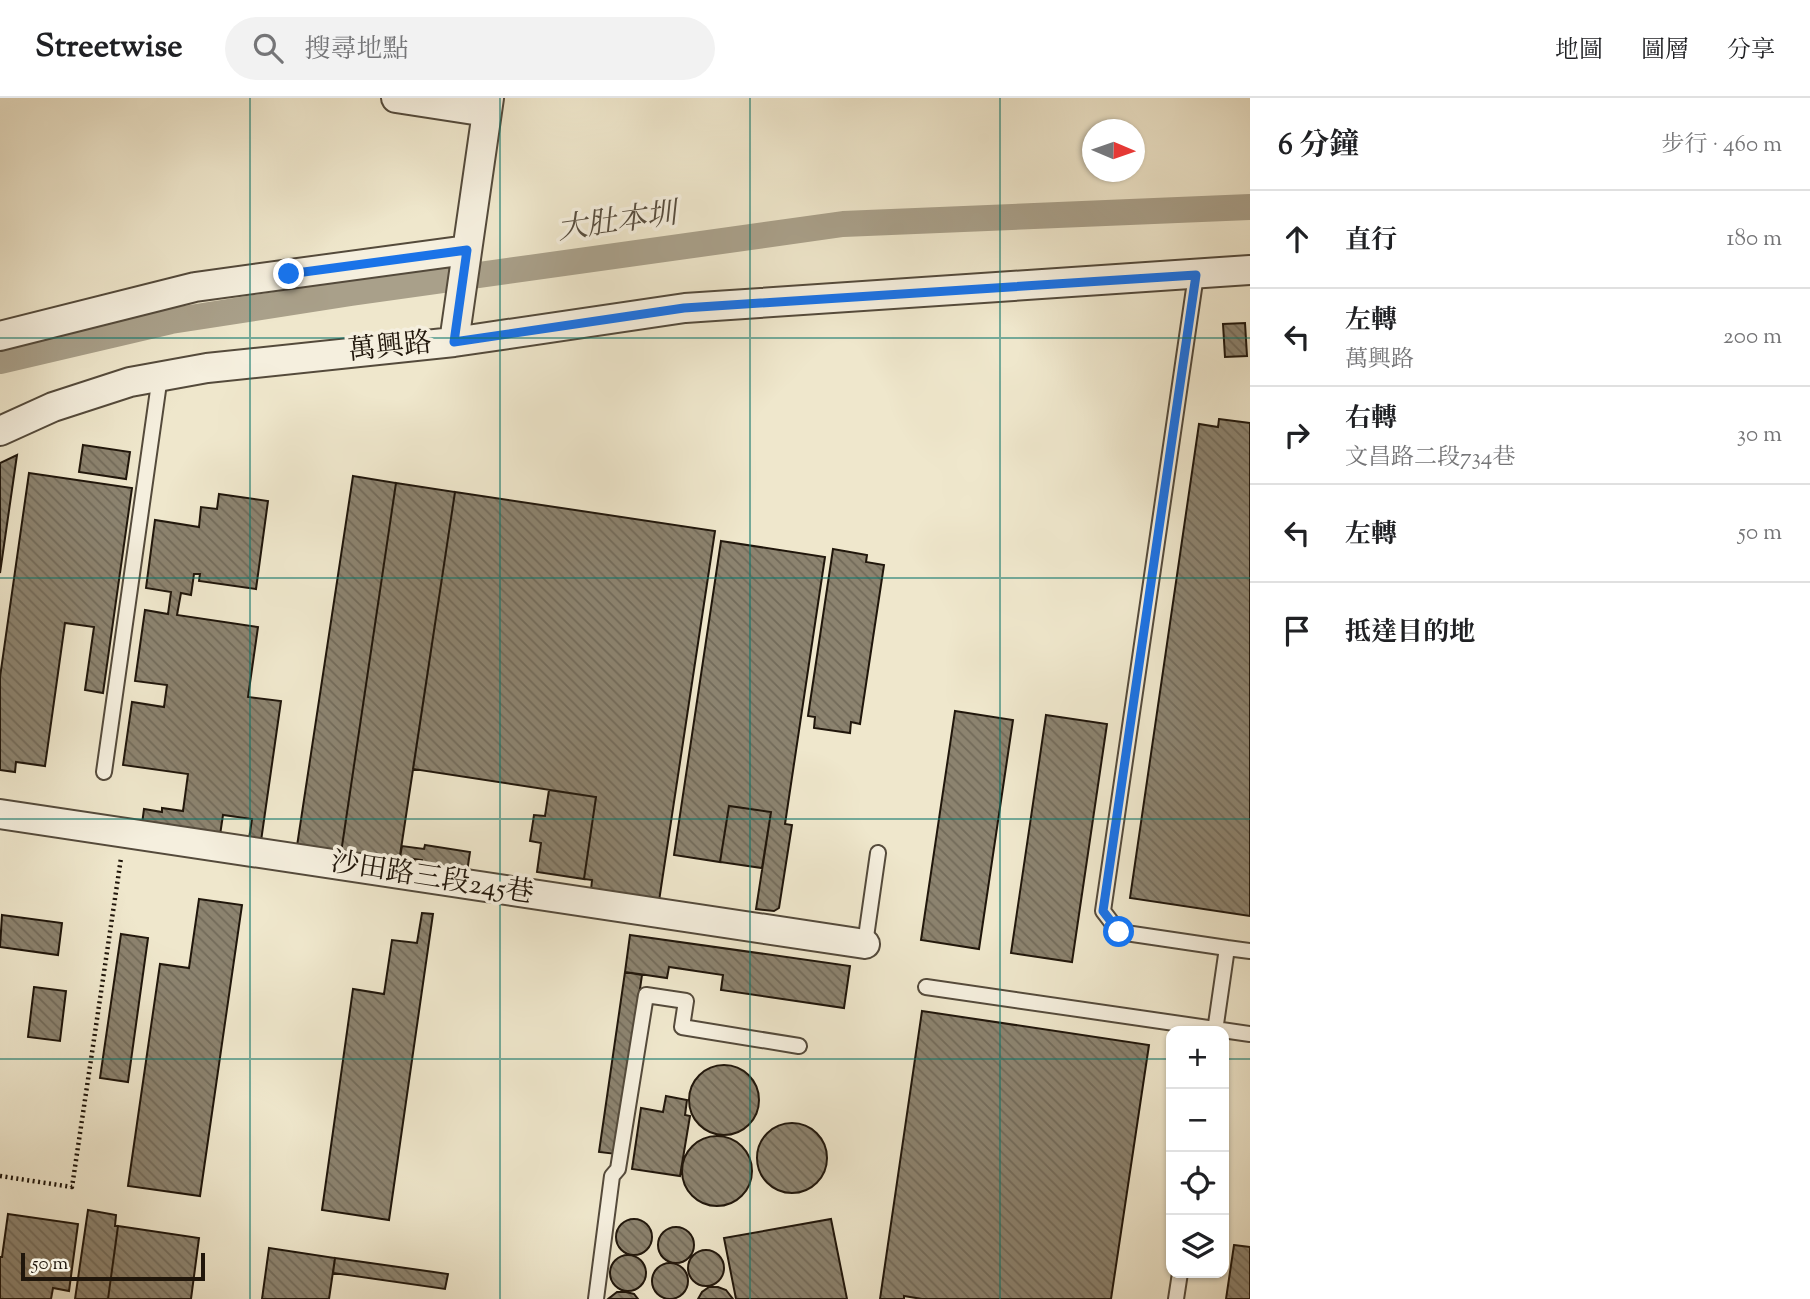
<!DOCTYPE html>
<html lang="zh-TW">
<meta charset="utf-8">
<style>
:root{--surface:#fff;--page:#f2f2f2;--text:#202124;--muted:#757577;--line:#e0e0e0}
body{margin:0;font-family:"Sorts Mill Goudy","Noto Serif TC",serif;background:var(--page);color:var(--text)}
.controls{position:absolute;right:21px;bottom:21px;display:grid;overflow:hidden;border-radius:14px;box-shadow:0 2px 5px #0004}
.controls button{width:63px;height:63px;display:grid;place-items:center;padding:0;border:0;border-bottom:2px solid var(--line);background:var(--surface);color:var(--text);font:35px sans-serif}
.compass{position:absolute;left:1082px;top:21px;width:63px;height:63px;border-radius:50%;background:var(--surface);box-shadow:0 2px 5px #0004;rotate:92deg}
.scale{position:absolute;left:21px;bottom:18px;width:184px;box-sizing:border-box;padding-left:7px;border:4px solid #20160b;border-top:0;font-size:19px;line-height:24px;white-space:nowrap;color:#20160b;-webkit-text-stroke:5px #f5efde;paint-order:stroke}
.stop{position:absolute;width:21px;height:21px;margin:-16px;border:5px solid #1a73e8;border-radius:50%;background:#fff}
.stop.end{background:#1a73e8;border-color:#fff;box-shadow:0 2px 7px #0008}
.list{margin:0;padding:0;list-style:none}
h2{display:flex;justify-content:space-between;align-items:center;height:91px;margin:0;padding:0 28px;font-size:30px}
h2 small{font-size:23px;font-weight:400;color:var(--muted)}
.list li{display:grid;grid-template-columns:46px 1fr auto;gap:21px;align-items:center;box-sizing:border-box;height:98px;padding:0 28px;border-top:2px solid var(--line)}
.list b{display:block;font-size:26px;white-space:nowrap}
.list p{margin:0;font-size:23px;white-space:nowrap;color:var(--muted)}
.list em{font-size:23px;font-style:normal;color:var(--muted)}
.icon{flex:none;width:38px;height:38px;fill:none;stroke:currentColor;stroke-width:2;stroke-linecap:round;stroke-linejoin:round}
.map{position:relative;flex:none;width:1250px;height:1201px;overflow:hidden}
header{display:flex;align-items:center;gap:42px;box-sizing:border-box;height:98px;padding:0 35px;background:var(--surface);border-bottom:2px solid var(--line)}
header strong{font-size:33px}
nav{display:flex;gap:38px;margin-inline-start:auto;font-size:24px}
.search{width:490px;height:63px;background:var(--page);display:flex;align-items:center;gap:18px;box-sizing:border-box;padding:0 24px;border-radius:38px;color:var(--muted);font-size:26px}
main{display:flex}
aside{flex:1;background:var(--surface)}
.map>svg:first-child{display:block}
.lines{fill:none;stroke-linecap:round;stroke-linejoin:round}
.canal{stroke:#a9a08a;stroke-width:26}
.building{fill:url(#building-back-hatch);stroke:#20160b;stroke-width:2}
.service-casing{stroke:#544a3b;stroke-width:18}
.minor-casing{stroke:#544a3b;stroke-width:32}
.path{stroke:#20160b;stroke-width:4.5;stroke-dasharray:2 3.5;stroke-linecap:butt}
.service{stroke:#f5efde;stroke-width:14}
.minor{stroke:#f5efde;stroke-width:28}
.route{stroke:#1a73e8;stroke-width:9}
.grid{fill:none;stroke:#0f766e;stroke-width:2;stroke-opacity:0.55}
.labels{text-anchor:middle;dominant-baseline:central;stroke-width:7;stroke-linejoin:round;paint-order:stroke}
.street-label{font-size:28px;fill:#20160b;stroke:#f5efde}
.water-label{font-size:30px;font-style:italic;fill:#574d3e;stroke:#f5efde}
</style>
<header>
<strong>Streetwise</strong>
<div class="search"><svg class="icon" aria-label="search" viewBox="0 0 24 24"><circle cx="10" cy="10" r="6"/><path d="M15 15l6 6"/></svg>搜尋地點</div>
<nav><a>地圖</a><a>圖層</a><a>分享</a></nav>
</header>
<main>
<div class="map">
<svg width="1250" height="1201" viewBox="0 0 1250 1201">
<defs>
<pattern id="building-back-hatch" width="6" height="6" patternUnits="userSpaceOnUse" patternTransform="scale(1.75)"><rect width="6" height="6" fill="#8c836f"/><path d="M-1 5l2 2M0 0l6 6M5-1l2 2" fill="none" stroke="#726a59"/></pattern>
</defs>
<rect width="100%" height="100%" fill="#efe7cc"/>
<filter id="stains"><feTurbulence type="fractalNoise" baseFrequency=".00286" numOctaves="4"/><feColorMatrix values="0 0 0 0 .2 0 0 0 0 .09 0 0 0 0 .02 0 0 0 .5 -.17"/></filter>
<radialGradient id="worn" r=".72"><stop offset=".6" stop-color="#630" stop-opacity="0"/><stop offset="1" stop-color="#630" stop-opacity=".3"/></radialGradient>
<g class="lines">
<path class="canal" d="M0 263 171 223 351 195 843 126 1250 109"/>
</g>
<path class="building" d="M1245 225 1247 258 1225 259 1223 226Z
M1219 321 1250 325V818L1130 800 1199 326 1218 329Z
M83 347 130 354 126 381 79 374Z
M17 357 0 475V365Z
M29 375 132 390 103 595 85 592 94 529 65 525 45 668 16 664 15 674 0 672V579Z
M353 378 396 385 341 755 297 748Z
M396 385 455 394 399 764 341 755Z
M455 394 715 433 659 803 591 792 592 782 584 781 596 699 413 671Z
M219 396 268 403 256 491 199 483 200 476H194L191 497 181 495 177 517 258 529 248 599 281 603 261 743 249 741 252 721 223 717 220 737 142 726 144 711 162 714V710L183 713 188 676 123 667 132 604 164 609 167 587 135 583 145 512 168 516 171 494 146 490 155 422 199 429 201 409 217 411Z
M721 443 825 459 785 726 792 727 779 810 774 813 756 811 771 714 729 708 720 764 674 757Z
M833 451 867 457 866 464 884 467 860 626 851 624 850 635 814 630 815 619 808 618Z
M955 613 1013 622 979 851 921 842Z
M1046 617 1107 626 1072 864 1011 855Z
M549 692 596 699 584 781 537 774 541 745 530 743 534 717 545 718Z
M729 708 771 714 762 770 720 764Z
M425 747 470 754 467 774 422 767V762L400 759 402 748 424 751Z
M199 801 242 807 200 1098 128 1088 160 866 189 870Z
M422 815 433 816 389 1122 322 1112 353 891 384 896 392 842 417 845Z
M2 817 62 825 58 857 0 849Z
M121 836 148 840 128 984 100 980Z
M630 837 850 868 844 910 721 892 723 877 669 869 667 880 625 874Z
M625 874 642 877 616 1056 599 1054Z
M34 889 66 893 60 943 28 939Z
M922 913 1149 947 1111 1201H922L904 1198V1201H880Z
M689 1002a35 35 0 1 1 70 0a35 35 0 1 1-70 0Z
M666 998 687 1002 685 1017 690 1018 680 1078 632 1071 641 1010 663 1014Z
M757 1060a35 35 0 1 1 70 0a35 35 0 1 1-70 0Z
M682 1073a35 35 0 1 1 70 0a35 35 0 1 1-70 0Z
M88 1112 116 1117 115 1128H118L108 1201H75Z
M8 1116 78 1126 69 1193 53 1190 51 1201H0V1159H2Z
M616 1139a18 18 0 1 1 36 0a18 18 0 1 1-36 0Z
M831 1121 847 1201H736L724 1140Z
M118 1128 199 1140 191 1201H108Z
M658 1147a18 18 0 1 1 36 0a18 18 0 1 1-36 0Z
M1234 1147 1250 1149V1201H1226Z
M269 1150 335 1160 329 1201H262Z
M688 1170a18 18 0 1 1 36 0a18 18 0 1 1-36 0Z
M610 1175a18 18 0 1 1 36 0a18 18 0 1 1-36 0Z
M335 1160 448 1176 445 1191 333 1175Z
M652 1183a18 18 0 1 1 36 0a18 18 0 1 1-36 0Z
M709 1189H718L726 1192 733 1201H698L702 1194Z
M617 1194H626L634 1196 638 1201H608Z"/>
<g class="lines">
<defs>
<path id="service" d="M1196 177 1103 813 1119 834 1227 850 1215 933
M104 674 160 278
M865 846 878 755
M1227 850 1250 853
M926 889 1250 936
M596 1201 612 1078 618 1071 646 897 686 903 682 929 799 948
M1176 1201 1180 1175"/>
<path id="minor" d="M396 0 487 14
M0 238 195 189 467 152
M454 244 489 0
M0 333 53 309 130 284 207 270 454 244 685 210 1250 172
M0 716 865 846"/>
</defs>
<use href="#service" class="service-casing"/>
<use href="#minor" class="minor-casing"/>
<path class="path" d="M0 1078 72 1089 121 760"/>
<use href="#service" class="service"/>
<use href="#minor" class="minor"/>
</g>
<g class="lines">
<path class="route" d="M289 176 467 152 454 244 684 210 1196 177 1103 813 1119 834"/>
</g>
<path class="grid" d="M250 0V1201M500 0V1201M750 0V1201M1000 0V1201M0 240H1250M0 480H1250M0 721H1250M0 961H1171M1224 961H1250"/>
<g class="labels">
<g class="street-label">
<text transform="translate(390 250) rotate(-6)">萬興路</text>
<text transform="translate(432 781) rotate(9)">沙田路三段245巷</text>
</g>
<g class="water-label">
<text transform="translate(617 125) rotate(-8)">大肚本圳</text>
</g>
</g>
<rect width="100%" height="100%" filter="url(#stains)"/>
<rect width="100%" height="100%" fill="url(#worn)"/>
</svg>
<div class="controls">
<button>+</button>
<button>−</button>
<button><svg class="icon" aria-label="locate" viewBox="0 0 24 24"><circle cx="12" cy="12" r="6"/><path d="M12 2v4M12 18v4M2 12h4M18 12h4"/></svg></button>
<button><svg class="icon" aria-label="layers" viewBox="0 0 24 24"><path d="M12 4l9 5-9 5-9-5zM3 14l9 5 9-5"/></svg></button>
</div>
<svg class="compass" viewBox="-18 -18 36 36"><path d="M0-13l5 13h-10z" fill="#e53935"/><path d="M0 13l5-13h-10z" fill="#757577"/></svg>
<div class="scale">50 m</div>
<div class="stop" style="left:1119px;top:834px"></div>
<div class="stop end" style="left:289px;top:176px"></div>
</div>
<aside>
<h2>6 分鐘<small>步行 · 460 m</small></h2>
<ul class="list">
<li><svg class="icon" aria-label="ahead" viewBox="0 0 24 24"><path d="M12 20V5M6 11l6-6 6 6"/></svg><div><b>直行</b></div><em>180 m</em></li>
<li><svg class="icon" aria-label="left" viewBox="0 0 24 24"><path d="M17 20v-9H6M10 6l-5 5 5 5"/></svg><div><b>左轉</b><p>萬興路</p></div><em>200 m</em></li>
<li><svg class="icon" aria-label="right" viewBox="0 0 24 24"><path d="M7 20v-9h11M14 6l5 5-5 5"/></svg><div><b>右轉</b><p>文昌路二段734巷</p></div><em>30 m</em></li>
<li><svg class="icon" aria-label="left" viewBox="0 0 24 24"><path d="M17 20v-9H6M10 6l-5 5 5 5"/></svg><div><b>左轉</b></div><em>50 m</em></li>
<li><svg class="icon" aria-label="arrive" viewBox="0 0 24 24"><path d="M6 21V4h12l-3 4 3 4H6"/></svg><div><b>抵達目的地</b></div></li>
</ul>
</aside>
</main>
